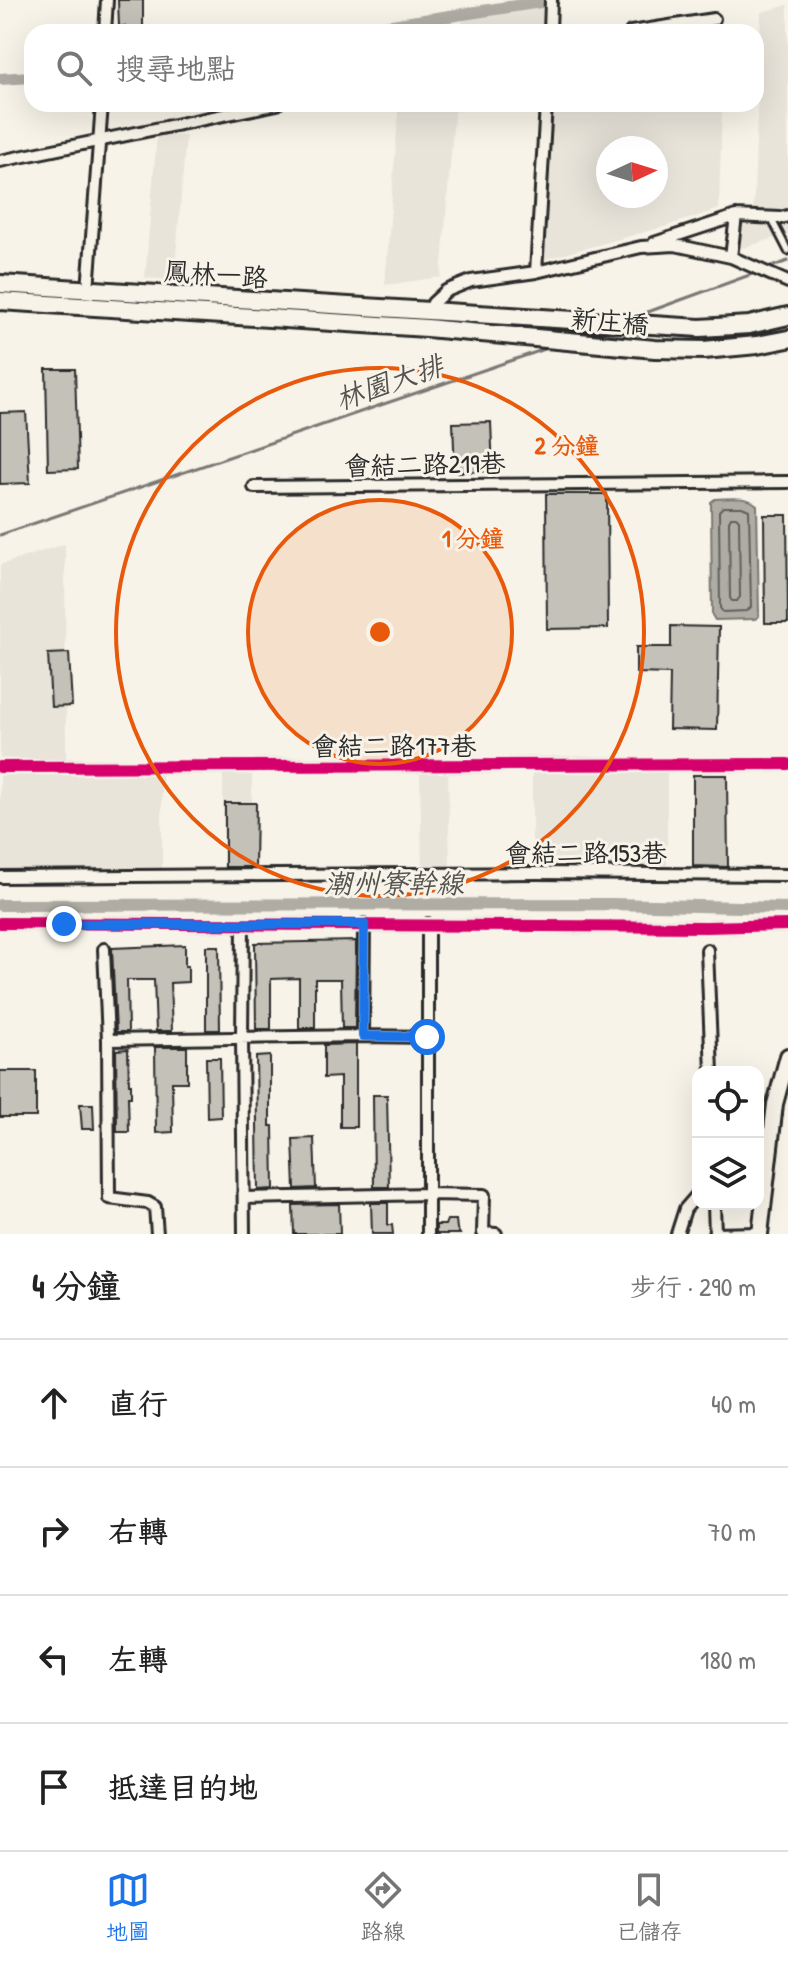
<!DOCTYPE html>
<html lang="zh-TW">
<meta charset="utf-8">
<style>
:root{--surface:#fff;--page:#f6f6f6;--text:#222;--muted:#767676;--line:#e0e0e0;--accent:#1a73e8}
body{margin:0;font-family:"Patrick Hand","LXGW WenKai TC",sans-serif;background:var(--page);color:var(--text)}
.controls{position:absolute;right:24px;bottom:24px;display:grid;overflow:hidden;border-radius:16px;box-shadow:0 8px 32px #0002}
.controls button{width:72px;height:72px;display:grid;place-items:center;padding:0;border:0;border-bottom:2px solid var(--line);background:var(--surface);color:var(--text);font:40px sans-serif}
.compass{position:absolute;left:596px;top:136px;width:72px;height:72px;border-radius:50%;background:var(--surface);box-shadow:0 8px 32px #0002;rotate:86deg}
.stop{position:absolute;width:24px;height:24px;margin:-18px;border:6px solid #1a73e8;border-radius:50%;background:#fff}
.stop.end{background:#1a73e8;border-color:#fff;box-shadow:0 2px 8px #0008}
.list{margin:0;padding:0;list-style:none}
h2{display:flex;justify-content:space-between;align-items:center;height:104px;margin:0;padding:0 32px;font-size:34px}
h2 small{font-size:26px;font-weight:400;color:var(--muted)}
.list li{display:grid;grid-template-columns:52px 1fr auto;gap:24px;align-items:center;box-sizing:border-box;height:128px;padding:0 32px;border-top:2px solid var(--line)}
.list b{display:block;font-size:30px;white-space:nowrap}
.list em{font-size:26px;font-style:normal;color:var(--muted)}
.icon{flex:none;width:44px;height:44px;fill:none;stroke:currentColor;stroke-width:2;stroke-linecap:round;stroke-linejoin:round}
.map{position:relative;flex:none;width:788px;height:1234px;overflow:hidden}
.search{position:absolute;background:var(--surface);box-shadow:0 8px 32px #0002;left:24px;right:24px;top:24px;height:88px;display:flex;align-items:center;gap:20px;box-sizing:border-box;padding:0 28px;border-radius:24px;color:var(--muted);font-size:30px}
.sheet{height:616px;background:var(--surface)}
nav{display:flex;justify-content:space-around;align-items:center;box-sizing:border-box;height:112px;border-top:2px solid var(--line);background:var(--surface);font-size:22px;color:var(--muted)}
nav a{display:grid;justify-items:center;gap:4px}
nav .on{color:var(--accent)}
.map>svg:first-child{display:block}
.built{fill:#e8e4da;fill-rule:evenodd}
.water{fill:#afaca4;stroke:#7a7874;stroke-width:2}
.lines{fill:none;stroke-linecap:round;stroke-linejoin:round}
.shore{stroke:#605f5b;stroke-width:2}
.stream{stroke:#7a7874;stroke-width:3}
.canal{stroke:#afaca4;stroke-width:12}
.building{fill:#c4c1b9;stroke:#2b2b2b;stroke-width:2}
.lane-casing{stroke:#2b2b2b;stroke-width:11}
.street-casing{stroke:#2b2b2b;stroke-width:16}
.secondary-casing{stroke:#2b2b2b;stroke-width:20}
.primary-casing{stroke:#2b2b2b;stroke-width:22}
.lane{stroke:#f7f3e8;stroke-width:5}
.street{stroke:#f7f3e8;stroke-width:10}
.secondary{stroke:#f7f3e8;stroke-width:14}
.primary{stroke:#f7f3e8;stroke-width:16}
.cycleway-casing{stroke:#f7f3e8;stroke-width:17}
.cycleway{stroke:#d6006c;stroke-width:12}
.route{stroke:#1a73e8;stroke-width:10}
.ring{fill:none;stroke:#e8590c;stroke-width:4}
.labels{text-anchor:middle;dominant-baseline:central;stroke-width:6;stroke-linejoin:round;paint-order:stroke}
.street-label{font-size:26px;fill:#2b2b2b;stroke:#f7f3e8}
.water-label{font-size:28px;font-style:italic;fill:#53524f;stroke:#f7f3e8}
.centre{fill:#e8590c;stroke:#f7f3e8;stroke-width:4}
.ring-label{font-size:24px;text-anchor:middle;font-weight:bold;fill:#e8590c;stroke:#f7f3e8;stroke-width:6;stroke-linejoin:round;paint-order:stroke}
</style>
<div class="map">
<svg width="788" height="1234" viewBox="0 0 788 1234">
<rect width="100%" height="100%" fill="#f7f3e8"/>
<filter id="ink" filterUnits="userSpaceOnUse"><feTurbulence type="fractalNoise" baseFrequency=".0125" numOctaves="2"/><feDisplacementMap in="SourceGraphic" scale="16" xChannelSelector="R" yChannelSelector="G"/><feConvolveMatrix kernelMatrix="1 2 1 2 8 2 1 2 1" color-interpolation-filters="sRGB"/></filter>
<g filter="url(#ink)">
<path class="built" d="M542 0V32H464L461 11Z
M788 5V234L736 250 734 228 753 220 761 12Z
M399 104H455L441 277 385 285Z
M545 104H722L719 209 667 226 535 262ZM608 148H656V196H608Z
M157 133 186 136 174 280 145 278Z
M65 544 66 762H0V565Z
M532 770H667V865H624V872H532Z
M420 772H448L450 871H422Z
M223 774 252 775V873L223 872Z
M0 775H162V872L0 871Z"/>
<path class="water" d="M715 499C729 499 746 495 757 505L759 616 755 619 715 620 712 615 711 502Z"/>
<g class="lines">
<path class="shore" d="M723 507H742L749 510 751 607 747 611 723 612 720 608 719 511Z
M731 517H736L739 520 740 597 737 601H732L730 598 729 521Z"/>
<path class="stream" d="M765 269 788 261
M634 317 758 272
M581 336 600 329
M0 535 551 347"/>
<path class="canal" d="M346 32 554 0
M0 79 32 77
M0 905 610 904 788 908"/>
</g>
<path class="building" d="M118 0H143V27H135V32H125V26L119 27Z
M46 369H75L78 469 48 470Z
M26 412 30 483 0 484V413Z
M491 422 493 471 455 472 453 423Z
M546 494H607L608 628 547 629Z
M764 515H787L788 623H765Z
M671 626 719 627 717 730 669 729 670 674 636 673V647H671Z
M69 653 72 706 51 707 48 654Z
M693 775H727L728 867 693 866Z
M225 803H256L255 867H225Z
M356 941 355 1028H342L341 979H315V1028H299V978L271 979V1029H256L255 943Z
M185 945V966H188V982L170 983 172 1031H156L154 980H127L128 1032H116L112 948Z
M206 946H219L220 1030H206Z
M356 1044V1127H340V1077L324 1078V1045Z
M155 1047H187V1082H172L173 1132 156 1133Z
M128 1049 129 1084H131V1097H128L129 1132H117L116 1050Z
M270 1056V1126H273L274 1189 258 1190 256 1057Z
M206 1058H220L221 1117 207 1118Z
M0 1071H36V1117H0Z
M373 1095H387L389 1187H374Z
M80 1104H93L94 1129H82Z
M314 1138 316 1188 295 1189 293 1139Z
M371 1203H388V1225H392L393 1234H372Z
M339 1204 340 1234H294L293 1205Z
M447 1220H456L457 1229 460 1234H436V1225H445Z"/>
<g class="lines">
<defs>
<path id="lane" d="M771 218 788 251"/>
<path id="street" d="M105 32 107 0
M550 32 551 0
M631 32 714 19
M0 161 277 104
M654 243 736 216 781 218 788 216
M731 257 736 216
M536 272 546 104
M88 290 102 104
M429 312 433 303 446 291 471 281 536 272 641 247 675 245 731 257 788 282
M254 487 788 482
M0 767 788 764
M0 877 537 873 788 875
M0 923 707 927 788 925
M243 924 242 1038 244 1234
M428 924V1234
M104 949 108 1040 109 1198 148 1203 155 1207 157 1234
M707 950 712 1072
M363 1036 364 924
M108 1040 363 1036 427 1037
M244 1198 429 1194 484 1195 483 1233 496 1234
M714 1204 715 1234
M677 1234 685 1209 698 1194
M714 1234 760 1233"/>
<path id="secondary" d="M760 1234 775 1104 788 1056"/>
<path id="primary" d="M0 284 700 328 749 325 788 316
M0 301 427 328 655 349 704 350 757 345 788 339"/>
</defs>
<use href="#lane" class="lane-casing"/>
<use href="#street" class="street-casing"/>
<use href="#secondary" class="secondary-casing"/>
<use href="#primary" class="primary-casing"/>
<use href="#lane" class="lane"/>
<use href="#street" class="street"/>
<use href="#secondary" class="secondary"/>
<use href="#primary" class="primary"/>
<defs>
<path id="cycleway" d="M0 767 788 764
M0 923 707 927 788 925"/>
</defs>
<use href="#cycleway" class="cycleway-casing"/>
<use href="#cycleway" class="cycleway"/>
</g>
</g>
<g class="lines" filter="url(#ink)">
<path class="route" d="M64 924H364L363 1036 427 1037"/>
</g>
<circle cx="380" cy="632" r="132" fill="#e8590c" fill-opacity=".12"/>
<g class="ring">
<circle cx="380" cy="632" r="132"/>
<circle cx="380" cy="632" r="264"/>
</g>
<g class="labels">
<g class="street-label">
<text transform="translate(216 274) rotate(4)">鳳林一路</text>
<text transform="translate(610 321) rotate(5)">新庄橋</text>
<text transform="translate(425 464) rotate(-1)">會結二路219巷</text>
<text x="394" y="745">會結二路177巷</text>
<text x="586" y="852">會結二路153巷</text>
</g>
<g class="water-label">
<text transform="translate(389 382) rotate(-19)">林園大排</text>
<text x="394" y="883">潮州寮幹線</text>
</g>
</g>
<circle cx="380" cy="632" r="12" class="centre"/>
<g class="ring-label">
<text x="567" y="454">2 分鐘</text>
<text x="473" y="547">1 分鐘</text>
</g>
</svg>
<div class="controls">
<button><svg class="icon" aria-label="locate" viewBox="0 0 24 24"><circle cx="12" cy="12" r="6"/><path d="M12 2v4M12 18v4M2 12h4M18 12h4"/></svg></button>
<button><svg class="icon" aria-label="layers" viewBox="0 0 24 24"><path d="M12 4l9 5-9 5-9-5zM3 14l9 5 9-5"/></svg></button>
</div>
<svg class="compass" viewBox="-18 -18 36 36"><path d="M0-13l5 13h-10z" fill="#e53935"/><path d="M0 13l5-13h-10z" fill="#767676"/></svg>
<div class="stop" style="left:427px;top:1037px"></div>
<div class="stop end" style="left:64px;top:924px"></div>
<div class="search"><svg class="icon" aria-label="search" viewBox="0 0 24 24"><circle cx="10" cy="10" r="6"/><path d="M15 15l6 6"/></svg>搜尋地點</div>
</div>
<section class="sheet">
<h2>4 分鐘<small>步行 · 290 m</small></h2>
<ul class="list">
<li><svg class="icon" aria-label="ahead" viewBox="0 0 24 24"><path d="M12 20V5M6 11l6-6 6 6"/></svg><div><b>直行</b></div><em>40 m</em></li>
<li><svg class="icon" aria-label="right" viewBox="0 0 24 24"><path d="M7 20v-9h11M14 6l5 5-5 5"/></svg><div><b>右轉</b></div><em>70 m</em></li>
<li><svg class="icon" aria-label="left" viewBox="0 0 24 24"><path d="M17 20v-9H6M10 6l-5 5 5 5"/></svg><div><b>左轉</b></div><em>180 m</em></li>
<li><svg class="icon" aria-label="arrive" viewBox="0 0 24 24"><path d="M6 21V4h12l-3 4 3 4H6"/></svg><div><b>抵達目的地</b></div></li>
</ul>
</section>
<nav>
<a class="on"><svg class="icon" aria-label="map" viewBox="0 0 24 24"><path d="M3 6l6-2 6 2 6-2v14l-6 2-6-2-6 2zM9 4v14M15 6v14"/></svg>地圖</a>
<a><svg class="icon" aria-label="directions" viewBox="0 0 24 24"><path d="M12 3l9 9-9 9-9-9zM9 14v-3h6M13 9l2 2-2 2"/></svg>路線</a>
<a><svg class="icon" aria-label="saved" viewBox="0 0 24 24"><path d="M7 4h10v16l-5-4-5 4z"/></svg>已儲存</a>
</nav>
